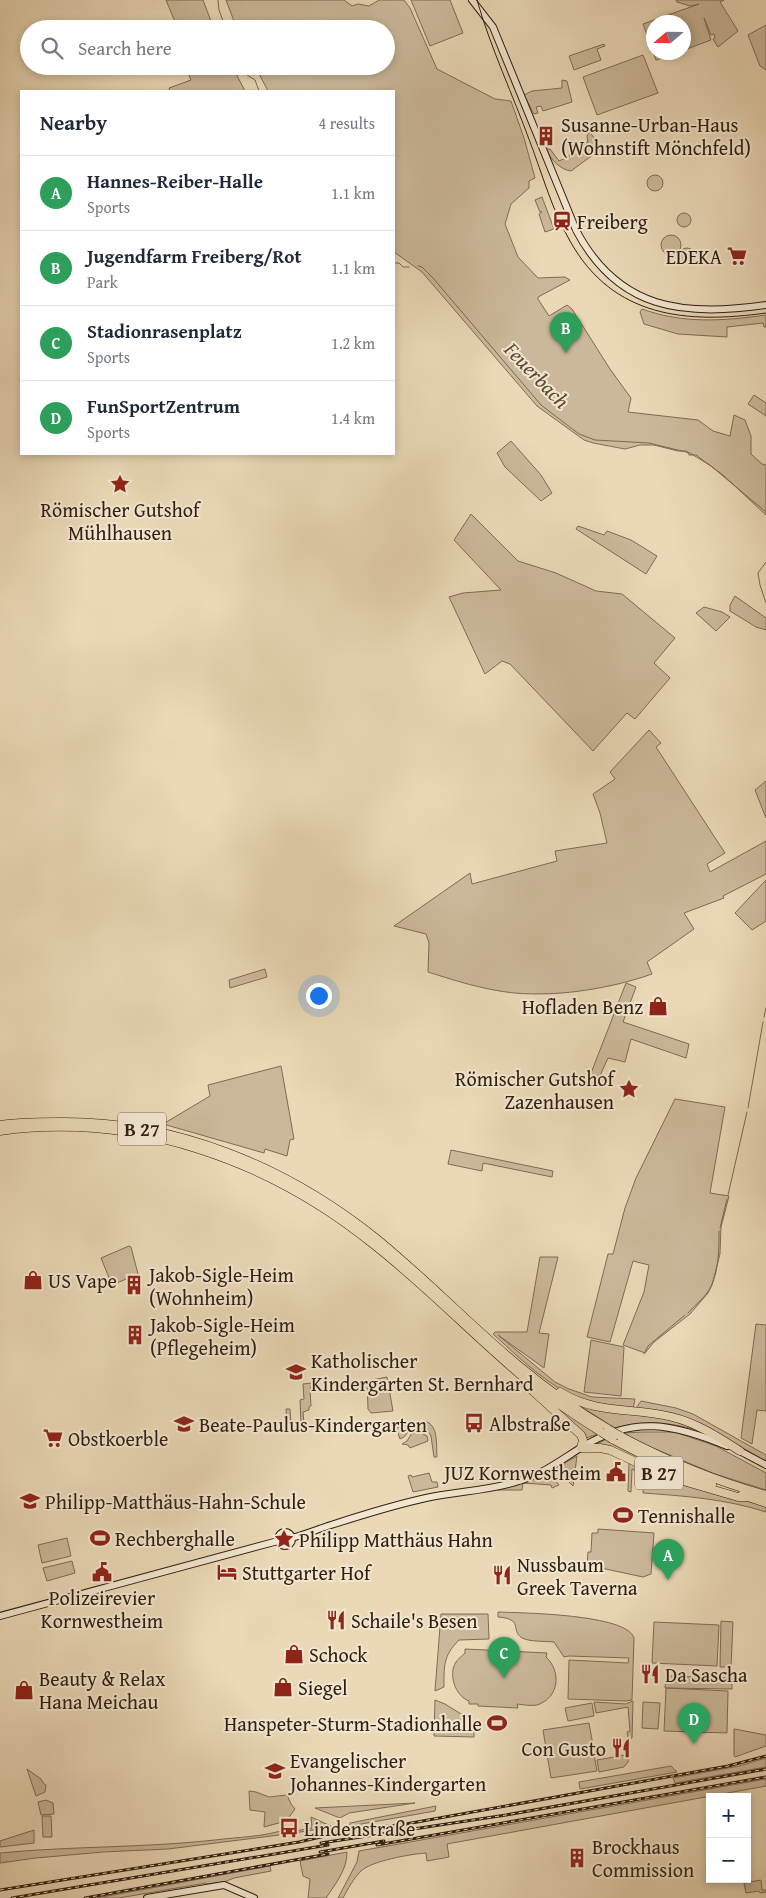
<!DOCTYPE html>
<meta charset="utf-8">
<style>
:root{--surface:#fff;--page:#f2f2f3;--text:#1f2937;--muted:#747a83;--line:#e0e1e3;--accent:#2563eb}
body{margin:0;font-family:"Gentium Book Plus",serif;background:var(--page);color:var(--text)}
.controls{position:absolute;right:15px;bottom:15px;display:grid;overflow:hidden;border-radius:0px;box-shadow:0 2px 8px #0003}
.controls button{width:45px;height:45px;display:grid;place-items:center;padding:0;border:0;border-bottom:1px solid var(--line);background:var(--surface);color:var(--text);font:25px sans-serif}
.compass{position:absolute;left:646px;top:15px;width:45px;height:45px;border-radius:50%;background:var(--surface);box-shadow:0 2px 8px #0003;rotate:250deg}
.you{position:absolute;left:318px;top:995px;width:18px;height:18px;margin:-12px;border:4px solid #fff;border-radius:50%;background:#1a73e8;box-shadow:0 0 0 8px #1a73e833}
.badge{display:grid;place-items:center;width:32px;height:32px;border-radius:50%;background:var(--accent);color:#fff;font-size:16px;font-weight:700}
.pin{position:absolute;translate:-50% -41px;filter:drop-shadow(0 1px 2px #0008)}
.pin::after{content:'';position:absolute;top:26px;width:18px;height:15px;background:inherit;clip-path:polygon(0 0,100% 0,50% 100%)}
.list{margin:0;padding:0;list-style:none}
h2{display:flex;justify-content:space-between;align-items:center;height:65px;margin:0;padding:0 20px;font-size:21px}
h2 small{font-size:16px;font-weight:400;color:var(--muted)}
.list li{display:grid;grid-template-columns:32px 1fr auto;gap:15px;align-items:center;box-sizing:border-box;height:75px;padding:0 20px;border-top:1px solid var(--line)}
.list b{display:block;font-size:19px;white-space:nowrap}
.list p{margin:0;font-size:16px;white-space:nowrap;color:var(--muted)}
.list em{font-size:16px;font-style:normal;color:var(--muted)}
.icon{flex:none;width:28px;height:28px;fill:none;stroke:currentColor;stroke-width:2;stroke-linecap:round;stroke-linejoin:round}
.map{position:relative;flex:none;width:766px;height:1898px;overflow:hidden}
.search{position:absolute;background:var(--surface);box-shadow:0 2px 8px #0003;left:20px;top:20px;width:375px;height:55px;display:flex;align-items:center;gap:12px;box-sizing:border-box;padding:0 18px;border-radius:28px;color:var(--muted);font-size:19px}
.panel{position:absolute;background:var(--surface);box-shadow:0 2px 8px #0003;left:20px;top:90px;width:375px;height:365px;border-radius:0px}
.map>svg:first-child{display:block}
.green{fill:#cbb89a;stroke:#7e6b54}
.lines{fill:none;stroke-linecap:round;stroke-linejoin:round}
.stream{stroke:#7a6851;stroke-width:1}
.secondary-casing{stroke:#311e0f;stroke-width:8}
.trunk-casing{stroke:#311e0f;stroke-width:9}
.secondary{stroke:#f1e6d0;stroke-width:6}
.trunk{stroke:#ead8b6;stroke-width:8}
.tram{stroke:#311e0f;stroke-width:1}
.rail-casing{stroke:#311e0f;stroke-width:3}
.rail{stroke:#f1e6d0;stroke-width:1;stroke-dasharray:4;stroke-linecap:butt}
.trunk-bridge-casing{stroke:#311e0f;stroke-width:9;stroke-linecap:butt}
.trunk-bridge{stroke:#ead8b6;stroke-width:8}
.labels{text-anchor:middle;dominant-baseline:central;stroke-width:4;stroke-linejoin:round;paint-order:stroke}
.shield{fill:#f1e6d0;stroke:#6b5a49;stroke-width:1}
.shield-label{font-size:19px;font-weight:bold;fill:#311e0f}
.poi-label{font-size:20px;fill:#311e0f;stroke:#f1e6d0;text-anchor:start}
.water-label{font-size:21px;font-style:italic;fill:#5c4936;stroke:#f1e6d0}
</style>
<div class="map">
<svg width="766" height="1898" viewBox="0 0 766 1898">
<rect width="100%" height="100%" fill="#ead8b6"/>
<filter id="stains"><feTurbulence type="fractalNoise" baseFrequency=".004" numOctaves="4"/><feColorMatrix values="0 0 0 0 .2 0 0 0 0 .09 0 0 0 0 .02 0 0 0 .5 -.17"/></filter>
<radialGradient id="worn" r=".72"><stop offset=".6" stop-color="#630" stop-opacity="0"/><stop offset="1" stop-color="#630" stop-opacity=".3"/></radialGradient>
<path class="green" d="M166 0H203L214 29H178Z
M226 0H344L352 6 358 4 369 6 379 0H404L410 8 437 69 495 99 511 101 524 138 535 178 529 181V188L511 204 505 224 518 257 538 278 565 277 570 280 538 297V299L549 316 567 305 572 309 610 369 631 398 628 412 698 420 713 431 730 436 734 415 745 420 751 436V454L762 464 766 465V515L723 475 696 455H689L687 451H678L654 445H640L625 449 593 443 584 440 537 406 422 272 394 252V91H268L255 66H386V29H237Z
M411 0H450L463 33 430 46Z
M676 0H724L720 2 738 31 718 47 713 39 715 38 714 34 711 35 704 18 711 40 684 50V22H654V52L677 53 656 60 643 24 699 4 690 6 677 2Z
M766 25V70L760 66 748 35Z
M604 44 605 46 597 49 601 60 574 70 569 56Z
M643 55 658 93 597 115 583 77Z
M185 66H232L245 91H170L169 88 191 80Z
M562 80 567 81 572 102 543 111 541 106 536 107 538 113 534 114 524 95 532 91 562 88Z
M590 132 601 149 571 171C561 170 549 159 547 149H550L559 161 570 156 569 154 579 149V146L588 142 587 136Z
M647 183a8 8 0 1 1 16 0a8 8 0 1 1-16 0Z
M542 197 554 229 545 232 539 214 542 212H540L535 200Z
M677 220a7 7 0 1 1 14 0a7 7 0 1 1-14 0Z
M661 245a10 10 0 1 1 20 0a10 10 0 1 1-20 0Z
M679 256a8 8 0 1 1 16 0a8 8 0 1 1-16 0Z
M642 309C684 324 723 321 766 315V327H764L763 323 727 327V337L678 334 644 324 640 312Z
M754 395 766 403V416L748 404Z
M511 441 541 475 552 493 541 501 505 467 497 453Z
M471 514 518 561 556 573 596 591 622 594 675 638 654 663 670 678 635 719 627 713 593 751 510 664 502 661 485 674 449 597 463 593 501 590 454 540Z
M578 526 604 535 607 531 631 540 657 556 646 574 576 529Z
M735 596 766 618V630L756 627 730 611V605Z
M704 607 722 612 730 617 716 631 696 613Z
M649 730 661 743 656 747 725 853 707 864 710 872 766 841V874L723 896 724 898 684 913 694 929 647 962 652 974C607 990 542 1000 494 990 472 986 450 979 428 972L429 943 426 934 394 926 470 873 472 884 557 861 555 851 607 843 600 813 593 794 615 779 610 772Z
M766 781V818L755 790Z
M766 880V921L752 930 735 913Z
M265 969 267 977 230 988 229 980Z
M626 983 636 987 623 1022 689 1044 686 1058 631 1039 625 1062 608 1058 599 1078 591 1087 586 1086Z
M281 1066 294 1139 290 1140 287 1156 265 1149 264 1153 163 1124 210 1096 208 1085Z
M675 1099 725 1107 710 1193 729 1196 721 1227 720 1254 712 1285 708 1293 690 1314 654 1342 645 1353 623 1345 644 1292 649 1265 633 1261 610 1342 587 1337 608 1254H613L625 1208 636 1178Z
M451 1150 553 1171 552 1177 483 1163 482 1171 448 1164Z
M129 1246 131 1247 138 1274 112 1285 101 1258Z
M540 1257H558L539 1333 549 1334 544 1368 498 1335 555 1382 569 1389 592 1397 635 1399 633 1409C624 1409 614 1409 606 1408 560 1398 526 1364 493 1334L495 1332H527Z
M756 1324 766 1325V1411L757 1410 752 1444 741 1438Z
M591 1340 624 1347 621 1396 584 1392Z
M387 1377 393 1411 371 1413 368 1409 367 1381Z
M312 1383 310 1390 311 1406 309 1407V1410L303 1412 304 1423H301L300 1400 304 1399 303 1384Z
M534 1389 598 1434 586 1438Z
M572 1401 661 1416 680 1421 697 1430C667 1422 646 1420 615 1428Z
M641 1401 676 1408 693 1414 766 1455V1461L704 1426 636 1408Z
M286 1409H290L291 1425 300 1424 301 1431 288 1433Z
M424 1421C439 1424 436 1445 437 1457H434L431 1436 427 1429 408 1432 404 1437 400 1439 396 1428Z
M643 1432H675L716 1446 766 1473V1490L715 1474 636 1441 624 1433Z
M412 1433H421L427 1436 428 1441 410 1448 408 1445 402 1444 407 1441Z
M607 1439 700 1483 677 1477 593 1445Z
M577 1456 573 1486 561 1474C560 1463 569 1461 577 1456Z
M629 1462 766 1507V1512C726 1499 685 1496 643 1493L644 1475 632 1469 631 1492 628 1491Z
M429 1473 432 1482H437L438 1487 413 1492 408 1476 411 1475 412 1477Z
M550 1474 559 1485 552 1488 551 1485 523 1483 522 1490H497Z
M598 1529 654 1533 651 1574 643 1577 587 1565 588 1552H591L592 1533H598Z
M67 1538 71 1556 42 1563 38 1545Z
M72 1561 75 1573 47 1581 43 1568Z
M498 1612C522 1613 627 1614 634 1638L632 1700 626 1701 568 1699 569 1660 628 1663 629 1658 569 1656 564 1657 554 1642C545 1641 530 1642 522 1638 510 1630 524 1619 498 1617Z
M441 1614H488L489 1639 459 1640C443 1656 444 1666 444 1687L435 1691Z
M721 1621 733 1622 731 1667H720Z
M654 1622 719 1625 717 1666 652 1663Z
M465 1649 547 1653 546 1657C562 1672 559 1698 537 1705 531 1706 524 1705 517 1704L518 1708 478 1706V1704H469V1701C455 1696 448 1674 456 1662 458 1659 462 1656 465 1653Z
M666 1676 732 1678V1689L665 1688Z
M666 1688 728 1691 727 1733 664 1731Z
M435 1700 445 1704 474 1722V1737L434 1736Z
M633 1701 632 1738H628L627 1732 630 1731 628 1707 596 1713 594 1702 626 1704Z
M643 1702 660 1703 658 1729 642 1728Z
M592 1703 594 1716 568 1721 565 1708Z
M589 1723 593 1745 571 1748V1752L593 1749 597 1771 551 1778 543 1730Z
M734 1729 766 1735V1746L735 1757 734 1755Z
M627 1741 630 1742 628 1762 624 1767 599 1772 597 1760 625 1755V1751H627Z
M766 1758V1767L675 1783 673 1778 739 1766Z
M671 1766 677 1772 580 1789 579 1782Z
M27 1769 41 1779 44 1784 46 1785 45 1792 36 1796Z
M766 1779V1786L447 1844 449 1857 427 1861 426 1853C411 1854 371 1861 361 1871 353 1879 348 1889 343 1898H338L357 1862 359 1851Z
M249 1791 256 1792 269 1797 287 1795 291 1804 295 1809 286 1821 264 1827 265 1812 250 1810Z
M46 1800 53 1803 54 1814 41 1815 38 1802Z
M415 1803 349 1813 340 1818 315 1808Z
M436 1806 435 1811 350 1826V1823Z
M42 1816H51L52 1837H43Z
M311 1817 333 1827 287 1834 168 1849 103 1852 36 1858 0 1863V1853C71 1846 143 1848 215 1840 238 1837 264 1837 287 1829L290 1832 312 1828Z
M34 1830V1843L0 1847V1841Z
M347 1852C347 1870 336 1883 326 1898H308L310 1879 303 1876 300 1861Z
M270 1866 271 1871 234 1878 224 1882 207 1884 206 1883 119 1898H97Z
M761 1880 762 1890H766V1892L760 1893 759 1891 746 1893 744 1883Z"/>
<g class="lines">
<path class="stream" d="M218 0 219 10 226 29
M248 66 247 75 255 80 259 91
M394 263H399L403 267H409
M418 266 422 267 433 278 541 405 579 434 595 440 649 443 690 453 711 466 766 512
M766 562 758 573 760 585 766 603
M764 1017 766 1008
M748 1108 763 1022
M728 1195 747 1112
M720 1228 727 1199
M688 1313C694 1306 702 1300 707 1293 719 1276 719 1251 719 1231
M644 1354 648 1346 685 1315"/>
<defs>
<path id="secondary" d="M472 0 493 27 576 230C618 310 684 317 766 305
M736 1449 766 1465
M278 1539a7 7 0 1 1 14 0a7 7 0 1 1-14 0Z
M291 1538C305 1535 318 1529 331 1525 362 1515 394 1505 426 1498 457 1491 489 1491 519 1481 543 1474 561 1460 582 1447 634 1415 674 1424 727 1446
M0 1616 278 1541
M147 1898 224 1885 254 1898"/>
<path id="trunk" d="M0 1125C19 1122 38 1122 57 1122 175 1120 286 1166 377 1239 426 1279 470 1325 518 1365 547 1389 576 1410 608 1429
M0 1131C135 1112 269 1160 373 1244 428 1287 476 1338 529 1382 552 1400 576 1416 601 1432
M524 1383 581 1435 583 1440 581 1448H600L610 1450 666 1476 738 1497H747
M560 1392C597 1415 633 1407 672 1417 697 1423 718 1437 740 1451
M620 1436C667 1461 715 1481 766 1495
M612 1439 649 1458 712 1485
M742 1495 766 1503"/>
</defs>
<use href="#secondary" class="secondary-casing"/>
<use href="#trunk" class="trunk-casing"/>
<use href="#secondary" class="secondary"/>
<use href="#trunk" class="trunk"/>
<path class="tram" d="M477 0C491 49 513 95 530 142 543 176 552 210 570 241 613 318 687 324 766 313"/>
<defs>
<path id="rail" d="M321 1843 506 1815 766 1769
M377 1845 766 1777
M320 1852 384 1841
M0 1890 299 1842 347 1831 406 1824 728 1766 766 1756
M12 1898 328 1845
M85 1898 328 1854"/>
</defs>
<use href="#rail" class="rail-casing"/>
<use href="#rail" class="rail"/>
<defs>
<path id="trunk-bridge" d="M608 1429 620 1436
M601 1432 612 1439"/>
</defs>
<use href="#trunk-bridge" class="trunk-bridge-casing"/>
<use href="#trunk-bridge" class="trunk-bridge"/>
</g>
<defs>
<symbol id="building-bare" viewBox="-9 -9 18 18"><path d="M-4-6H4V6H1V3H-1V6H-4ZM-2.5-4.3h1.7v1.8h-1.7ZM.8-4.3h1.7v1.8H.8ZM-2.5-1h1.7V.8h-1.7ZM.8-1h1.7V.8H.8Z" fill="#8f2418" stroke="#f1e6d0" stroke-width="2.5" paint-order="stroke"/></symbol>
<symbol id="station-bare" viewBox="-9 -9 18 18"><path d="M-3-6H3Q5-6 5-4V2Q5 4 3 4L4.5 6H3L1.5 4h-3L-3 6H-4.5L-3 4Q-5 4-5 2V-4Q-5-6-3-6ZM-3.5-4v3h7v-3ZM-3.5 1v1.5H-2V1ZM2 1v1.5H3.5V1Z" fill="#8f2418" stroke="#f1e6d0" stroke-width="2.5" paint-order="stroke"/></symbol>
<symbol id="supermarket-bare" viewBox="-9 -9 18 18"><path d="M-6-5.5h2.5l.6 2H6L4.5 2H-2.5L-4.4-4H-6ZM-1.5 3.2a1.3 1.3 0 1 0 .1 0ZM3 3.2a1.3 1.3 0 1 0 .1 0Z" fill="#8f2418" stroke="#f1e6d0" stroke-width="2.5" paint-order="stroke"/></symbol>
<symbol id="sight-bare" viewBox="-9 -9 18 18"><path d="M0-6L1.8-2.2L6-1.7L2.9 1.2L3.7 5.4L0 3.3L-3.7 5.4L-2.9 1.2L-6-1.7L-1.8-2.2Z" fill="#8f2418" stroke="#f1e6d0" stroke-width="2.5" paint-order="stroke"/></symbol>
<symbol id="shop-bare" viewBox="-9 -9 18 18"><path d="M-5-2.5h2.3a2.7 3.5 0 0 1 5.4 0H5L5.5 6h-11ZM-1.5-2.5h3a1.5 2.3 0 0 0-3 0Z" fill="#8f2418" stroke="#f1e6d0" stroke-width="2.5" paint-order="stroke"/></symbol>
<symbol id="school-bare" viewBox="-9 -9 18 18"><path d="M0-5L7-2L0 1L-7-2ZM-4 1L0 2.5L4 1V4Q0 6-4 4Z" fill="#8f2418" stroke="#f1e6d0" stroke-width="2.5" paint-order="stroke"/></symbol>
<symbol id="bus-bare" viewBox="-9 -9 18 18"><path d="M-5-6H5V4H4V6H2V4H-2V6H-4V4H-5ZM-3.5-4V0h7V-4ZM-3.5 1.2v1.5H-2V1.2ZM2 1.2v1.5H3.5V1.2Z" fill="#8f2418" stroke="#f1e6d0" stroke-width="2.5" paint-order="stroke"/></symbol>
<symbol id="civic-bare" viewBox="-9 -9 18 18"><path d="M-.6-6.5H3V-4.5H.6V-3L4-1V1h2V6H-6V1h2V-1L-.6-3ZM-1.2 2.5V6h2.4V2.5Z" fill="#8f2418" stroke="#f1e6d0" stroke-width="2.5" paint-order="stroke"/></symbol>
<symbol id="stadium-bare" viewBox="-9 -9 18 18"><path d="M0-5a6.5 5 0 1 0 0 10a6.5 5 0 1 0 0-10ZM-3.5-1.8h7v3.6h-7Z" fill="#8f2418" stroke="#f1e6d0" stroke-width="2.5" paint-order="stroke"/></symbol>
<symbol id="hotel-bare" viewBox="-9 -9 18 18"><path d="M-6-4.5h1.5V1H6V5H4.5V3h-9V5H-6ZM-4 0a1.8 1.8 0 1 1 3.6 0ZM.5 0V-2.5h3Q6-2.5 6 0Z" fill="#8f2418" stroke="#f1e6d0" stroke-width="2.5" paint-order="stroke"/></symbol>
<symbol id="restaurant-bare" viewBox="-9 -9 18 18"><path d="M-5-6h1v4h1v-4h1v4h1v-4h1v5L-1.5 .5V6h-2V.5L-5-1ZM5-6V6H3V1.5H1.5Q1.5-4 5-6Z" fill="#8f2418" stroke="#f1e6d0" stroke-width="2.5" paint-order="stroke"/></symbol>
</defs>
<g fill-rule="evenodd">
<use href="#building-bare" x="532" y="122" width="28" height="28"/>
<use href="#station-bare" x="548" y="207" width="28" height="28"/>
<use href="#supermarket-bare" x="723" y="242" width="28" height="28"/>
<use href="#sight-bare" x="106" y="470" width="28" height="28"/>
<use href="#shop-bare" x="644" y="992" width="28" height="28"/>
<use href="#sight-bare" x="615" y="1075" width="28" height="28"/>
<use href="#shop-bare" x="19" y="1266" width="28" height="28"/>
<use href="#building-bare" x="120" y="1271" width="28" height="28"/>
<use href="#building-bare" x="121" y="1321" width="28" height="28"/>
<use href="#school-bare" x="282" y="1358" width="28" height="28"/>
<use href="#bus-bare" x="460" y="1409" width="28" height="28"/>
<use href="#school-bare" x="170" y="1410" width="28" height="28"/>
<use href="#supermarket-bare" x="39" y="1424" width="28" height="28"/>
<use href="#civic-bare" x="602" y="1458" width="28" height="28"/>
<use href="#school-bare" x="16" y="1487" width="28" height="28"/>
<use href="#stadium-bare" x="609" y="1501" width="28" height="28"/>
<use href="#stadium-bare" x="86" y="1524" width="28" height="28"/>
<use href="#sight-bare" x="270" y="1525" width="28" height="28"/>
<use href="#civic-bare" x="88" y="1558" width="28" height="28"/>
<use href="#hotel-bare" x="213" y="1558" width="28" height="28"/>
<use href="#restaurant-bare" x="488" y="1561" width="28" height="28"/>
<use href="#restaurant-bare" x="322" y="1606" width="28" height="28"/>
<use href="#shop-bare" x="280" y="1640" width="28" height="28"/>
<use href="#restaurant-bare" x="636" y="1660" width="28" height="28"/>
<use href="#shop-bare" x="269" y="1673" width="28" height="28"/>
<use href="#shop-bare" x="10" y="1676" width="28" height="28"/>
<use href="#stadium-bare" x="483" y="1709" width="28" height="28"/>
<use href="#restaurant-bare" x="607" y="1734" width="28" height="28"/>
<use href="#school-bare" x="261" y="1757" width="28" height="28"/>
<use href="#bus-bare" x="275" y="1814" width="28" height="28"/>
<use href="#building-bare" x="563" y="1844" width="28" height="28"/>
</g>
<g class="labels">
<g class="shield">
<rect x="118" y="1112.5" width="48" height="33" rx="4"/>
<rect x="635" y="1456.5" width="48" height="33" rx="4"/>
</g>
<g class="shield-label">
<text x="142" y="1129">B 27</text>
<text x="659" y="1473">B 27</text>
</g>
<g class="poi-label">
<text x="561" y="124">Susanne-Urban-Haus<tspan x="561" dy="23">(Wohnstift Mönchfeld)</tspan></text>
<text x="577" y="221">Freiberg</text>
<text x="722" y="256" text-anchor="end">EDEKA</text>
<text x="120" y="509" text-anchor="middle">Römischer Gutshof<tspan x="120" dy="23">Mühlhausen</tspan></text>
<text x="643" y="1006" text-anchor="end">Hofladen Benz</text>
<text x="614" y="1078" text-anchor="end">Römischer Gutshof<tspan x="614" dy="23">Zazenhausen</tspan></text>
<text x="149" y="1274">Jakob-Sigle-Heim<tspan x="149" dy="23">(Wohnheim)</tspan></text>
<text x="48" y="1280">US Vape</text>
<text x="150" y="1324">Jakob-Sigle-Heim<tspan x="150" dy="23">(Pflegeheim)</tspan></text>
<text x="311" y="1360">Katholischer<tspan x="311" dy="23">Kindergarten St. Bernhard</tspan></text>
<text x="489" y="1423">Albstraße</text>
<text x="199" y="1424">Beate-Paulus-Kindergarten</text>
<text x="68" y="1438">Obstkoerble</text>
<text x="601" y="1472" text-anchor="end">JUZ Kornwestheim</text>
<text x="45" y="1501">Philipp-Matthäus-Hahn-Schule</text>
<text x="638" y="1515">Tennishalle</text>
<text x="115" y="1538">Rechberghalle</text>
<text x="299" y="1539">Philipp Matthäus Hahn</text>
<text x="517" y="1564">Nussbaum<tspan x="517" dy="23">Greek Taverna</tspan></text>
<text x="242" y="1572">Stuttgarter Hof</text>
<text x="102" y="1597" text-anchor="middle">Polizeirevier<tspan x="102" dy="23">Kornwestheim</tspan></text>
<text x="351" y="1620">Schaile's Besen</text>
<text x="309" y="1654">Schock</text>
<text x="665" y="1674">Da Sascha</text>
<text x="39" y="1678">Beauty &amp; Relax<tspan x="39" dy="23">Hana Meichau</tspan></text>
<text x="298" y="1687">Siegel</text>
<text x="482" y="1723" text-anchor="end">Hanspeter-Sturm-Stadionhalle</text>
<text x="606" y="1748" text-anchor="end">Con Gusto</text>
<text x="290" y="1760">Evangelischer<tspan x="290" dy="23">Johannes-Kindergarten</tspan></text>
<text x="304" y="1828">Lindenstraße</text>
<text x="592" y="1846">Brockhaus<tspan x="592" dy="23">Commission</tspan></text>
</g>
<g class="water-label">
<text transform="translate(537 375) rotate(46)">Feuerbach</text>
</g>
</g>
<rect width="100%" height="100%" filter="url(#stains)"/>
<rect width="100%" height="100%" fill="url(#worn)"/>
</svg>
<div class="controls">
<button>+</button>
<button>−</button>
</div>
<svg class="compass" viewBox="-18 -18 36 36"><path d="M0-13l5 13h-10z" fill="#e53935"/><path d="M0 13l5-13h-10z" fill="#747a83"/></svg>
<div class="you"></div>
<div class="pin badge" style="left:668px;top:1580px;background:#2e9e5b">A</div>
<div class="pin badge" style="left:566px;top:353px;background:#2e9e5b">B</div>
<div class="pin badge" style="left:504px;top:1678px;background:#2e9e5b">C</div>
<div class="pin badge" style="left:694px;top:1744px;background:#2e9e5b">D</div>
<div class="search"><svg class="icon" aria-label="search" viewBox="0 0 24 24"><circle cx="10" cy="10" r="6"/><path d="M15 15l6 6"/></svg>Search here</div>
<section class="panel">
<h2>Nearby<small>4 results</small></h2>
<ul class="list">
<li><span class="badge" style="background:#2e9e5b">A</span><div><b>Hannes-Reiber-Halle</b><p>Sports</p></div><em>1.1 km</em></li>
<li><span class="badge" style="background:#2e9e5b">B</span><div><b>Jugendfarm Freiberg/Rot</b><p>Park</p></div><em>1.1 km</em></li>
<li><span class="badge" style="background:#2e9e5b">C</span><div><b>Stadionrasenplatz</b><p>Sports</p></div><em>1.2 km</em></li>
<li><span class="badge" style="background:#2e9e5b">D</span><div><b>FunSportZentrum</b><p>Sports</p></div><em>1.4 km</em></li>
</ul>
</section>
</div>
